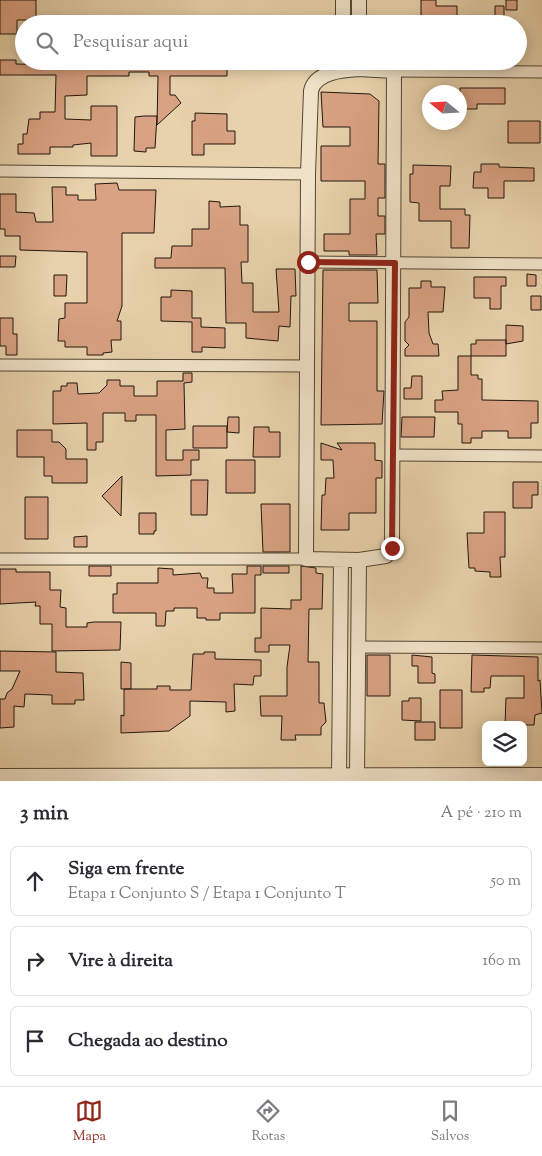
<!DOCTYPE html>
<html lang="pt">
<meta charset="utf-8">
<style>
:root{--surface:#fff;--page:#f2f2f3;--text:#2b2b33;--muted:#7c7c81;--line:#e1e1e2;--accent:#8f2418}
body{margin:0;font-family:"Sorts Mill Goudy",serif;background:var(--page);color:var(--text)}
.controls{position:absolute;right:15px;bottom:15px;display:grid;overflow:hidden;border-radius:8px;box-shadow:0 2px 12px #0003}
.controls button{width:45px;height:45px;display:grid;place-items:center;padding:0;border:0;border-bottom:1px solid var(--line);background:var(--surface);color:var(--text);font:25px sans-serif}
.compass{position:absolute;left:422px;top:85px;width:45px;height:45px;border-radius:50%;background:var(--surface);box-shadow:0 2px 12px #0003;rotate:288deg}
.stop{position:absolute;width:15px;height:15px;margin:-11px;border:4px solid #8f2418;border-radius:50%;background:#fff}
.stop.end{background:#8f2418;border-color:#fff;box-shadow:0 1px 5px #0008}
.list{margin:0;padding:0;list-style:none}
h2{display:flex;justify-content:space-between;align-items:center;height:65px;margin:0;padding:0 20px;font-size:21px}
h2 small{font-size:16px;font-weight:400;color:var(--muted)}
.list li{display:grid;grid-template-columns:32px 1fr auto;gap:15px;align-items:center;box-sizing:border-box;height:70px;margin:0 10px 10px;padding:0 10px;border:1px solid var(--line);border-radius:8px}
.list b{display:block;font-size:19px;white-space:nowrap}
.list p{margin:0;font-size:16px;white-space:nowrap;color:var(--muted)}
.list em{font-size:16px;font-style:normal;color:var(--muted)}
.icon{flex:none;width:28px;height:28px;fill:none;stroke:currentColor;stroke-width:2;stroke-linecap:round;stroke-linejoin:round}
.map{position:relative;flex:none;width:542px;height:781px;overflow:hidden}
.search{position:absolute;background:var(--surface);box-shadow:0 2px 12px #0003;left:15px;right:15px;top:15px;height:55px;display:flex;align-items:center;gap:12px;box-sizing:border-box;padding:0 18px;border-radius:28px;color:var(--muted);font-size:19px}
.sheet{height:305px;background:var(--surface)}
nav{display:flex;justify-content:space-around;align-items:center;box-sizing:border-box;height:70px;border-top:1px solid var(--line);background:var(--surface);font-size:14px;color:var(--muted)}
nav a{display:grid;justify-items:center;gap:2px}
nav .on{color:var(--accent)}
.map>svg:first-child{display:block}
.building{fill:#d9a282;stroke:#21170e}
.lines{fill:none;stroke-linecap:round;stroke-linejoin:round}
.minor-casing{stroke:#534635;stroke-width:13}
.tertiary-casing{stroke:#534635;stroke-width:16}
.minor{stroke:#f0e2c8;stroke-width:11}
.tertiary{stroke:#f0e2c8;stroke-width:14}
.route{stroke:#8f2418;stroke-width:6}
</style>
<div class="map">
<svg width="542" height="781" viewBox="0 0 542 781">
<rect width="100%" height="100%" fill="#e8d2ab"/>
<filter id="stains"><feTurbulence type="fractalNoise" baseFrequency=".004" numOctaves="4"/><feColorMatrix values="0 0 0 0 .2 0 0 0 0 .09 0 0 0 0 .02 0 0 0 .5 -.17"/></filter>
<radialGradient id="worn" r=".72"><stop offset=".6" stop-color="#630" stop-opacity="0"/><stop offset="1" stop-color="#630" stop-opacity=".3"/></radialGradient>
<path class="building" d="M0 0H36V20H17V34H0Z
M421 0H436V6H457V24H440V16H421Z
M506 0H517V10H506Z
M495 6H504V24H495Z
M0 60H16V64L56 65V61H190V66H227V76H170V95H175L181 103 157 125 158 76H149V72H129V76H87V95L65 96V119L91 120V106H117V156H91V143L73 145V147H50V154H18V144H23V134H27L29 119H40V112H55L56 75H0Z
M460 88H505V104H477V109H460Z
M321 92 370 94 379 101 378 164H385V198H378V216H385V234H376L377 255H349V251H324V234H350V199H365V181H321V146H350V127H323Z
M195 113 227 114V131H235V144H204V155H192V121H195Z
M144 116H157L155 148H146V152L134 151 135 117Z
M508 121H540V143H508Z
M481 164H499V167L534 168V181H504V198H488V188H473L474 172H481Z
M413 165 451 166 450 186H440V209H465V215H470L469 248H451V221H419V203L410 202V174H413Z
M117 183 119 190H156L154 233H122V306L117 321H121V340H111L112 352 103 353V355H87V347H65V341H58L59 319 65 318V303H87V252L20 250V236H5V229H0V194H16V212L34 213 36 222H53L52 187H66V195H78V200H96L95 184Z
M209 201 220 202V207L240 206V225H248V262H241L242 283H253V312H279L276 269H295L296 296H291L290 327 279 326 278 341 246 338V323H226L225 268H155V258H171L172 246H192V229H209Z
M0 256H16L15 267H0Z
M323 270H377L378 303H349V321H377V391H384L382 424 321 425Z
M527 274 536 275V286H527Z
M54 275H67L66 296H54Z
M474 277H506V286H501V309H490V298H474Z
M421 281H431V287H445L443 312H428L429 333 433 344H438L439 356H405V349L409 345 405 341V322L409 317V288H421Z
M171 290 192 291V318H201V327L225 328V348L202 347V352H192V322L161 321V297H171Z
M531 296H541V310H531Z
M0 318H13V334H17V355H6V346H0Z
M506 325 523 326V341L506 344Z
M476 340H506V356H471V344H476Z
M458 356H471V375H478V379H482V400L538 401V423H531V438H508V431H482V438H471V443H462V424H458V412H435V400H443L442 391 458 390Z
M183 373H192V382L184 383 185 429 166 430V460H183V450H199V460H191V475L156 476V415H136V421H125V413H103V442H96V450H87V423L53 424V391H61V386H67V383H77L78 394 99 393 107 385V380H120V386H134V396H157V381H183Z
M412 376H422V399H404V388H411Z
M228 417H239V433L227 432Z
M402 417H435L434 437H401Z
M193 426H227V448H193Z
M254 427H269V432H280V457H253Z
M17 430H52V442H59L66 449V459H87V483H52V476H44V457H17Z
M321 443 342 450 337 443H375V460L382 461V478H376V513H349V530H321L322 495H325L326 478H334L333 460H321Z
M226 460H255V493H226Z
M122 476 121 516 102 496Z
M191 480H208L207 515H191Z
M513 482H538V495H532V508H513Z
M25 497H48V539H25Z
M261 504H290V552H263Z
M484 512H505V557H500L501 577H490V572L475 571V568H469L467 533H484Z
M139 513H156V531H154V534H139Z
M87 536V547H74V537Z
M89 566H111V576H89Z
M247 566H261V575H255V613H220V620H206V618H197V608H174V611H166L165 626H156V613H113V594H117V583H158V568L173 569V575L200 573 202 578H208L207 588H214V593H233L232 574H247Z
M263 566H289V573H263Z
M301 566 316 568V573L323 574 322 609H309L308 662H319V703H324L326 722 321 727V735H295L296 740H281L282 716H261L260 696H287V667L290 645H269V652H255V638H261V608L291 609V600H301Z
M0 569H16V572H50V590H61L60 607 66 608V627H87V623L94 622H121L120 650 52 651V624H40V606H35L36 602 0 604Z
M0 651 56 652V672L83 673 84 700H75V704H52V695L25 694 24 707 14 706V727L0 728V699H5L7 693 12 689 20 671H0Z
M204 652H215V659L261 660V676H254L253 685 234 684 235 711 226 712V702L190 701V716L169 731 121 733V715L124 716V689H157V686H170V690H191L193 654H204Z
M367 655H390V696H367Z
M412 655 432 657V673L435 674V683H418V666H412Z
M472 655 538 657V681L540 680 542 713 535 715 534 725H505L506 698H524V676H491L490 688H484V692H471Z
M121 662 131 663V689H121Z
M440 690H462V728H440Z
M409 698H421V721L402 720V701H409Z
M415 722H435V740H415Z"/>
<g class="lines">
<defs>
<path id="minor" d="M394 71 542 72
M0 171 308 174
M307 262 542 264
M0 365 306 366
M393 455 542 456
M0 559H306
M358 647 542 648"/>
<path id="tertiary" d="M343 0V24
M359 24V0
M359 69 394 71 392 548 386 556 359 560 306 559 308 174 311 91C315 72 343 70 359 69Z
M0 776 542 775
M339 776 341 560
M357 776 359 560"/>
</defs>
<use href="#minor" class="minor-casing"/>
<use href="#tertiary" class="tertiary-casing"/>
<use href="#minor" class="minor"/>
<use href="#tertiary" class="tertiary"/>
</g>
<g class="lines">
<path class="route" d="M308 262 395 263 392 548"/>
</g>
<rect width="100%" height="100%" filter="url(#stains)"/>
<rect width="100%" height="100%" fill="url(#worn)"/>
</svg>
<div class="controls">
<button><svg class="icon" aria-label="layers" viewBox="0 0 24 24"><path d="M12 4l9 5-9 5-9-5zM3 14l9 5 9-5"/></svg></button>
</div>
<svg class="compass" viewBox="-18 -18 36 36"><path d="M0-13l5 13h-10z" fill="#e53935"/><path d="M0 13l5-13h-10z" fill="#7c7c81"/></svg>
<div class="stop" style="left:308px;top:262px"></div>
<div class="stop end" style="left:392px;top:548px"></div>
<div class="search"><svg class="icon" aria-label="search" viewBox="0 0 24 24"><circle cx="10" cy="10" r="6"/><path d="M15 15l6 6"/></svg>Pesquisar aqui</div>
</div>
<section class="sheet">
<h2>3 min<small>A pé · 210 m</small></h2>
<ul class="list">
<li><svg class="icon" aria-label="ahead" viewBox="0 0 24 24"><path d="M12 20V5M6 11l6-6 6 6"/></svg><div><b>Siga em frente</b><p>Etapa 1 Conjunto S / Etapa 1 Conjunto T</p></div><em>50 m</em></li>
<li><svg class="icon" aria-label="right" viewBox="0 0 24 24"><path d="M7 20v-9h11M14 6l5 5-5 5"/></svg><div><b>Vire à direita</b></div><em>160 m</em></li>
<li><svg class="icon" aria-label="arrive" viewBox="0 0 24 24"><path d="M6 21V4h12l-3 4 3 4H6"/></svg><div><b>Chegada ao destino</b></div></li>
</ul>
</section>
<nav>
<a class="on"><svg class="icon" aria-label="map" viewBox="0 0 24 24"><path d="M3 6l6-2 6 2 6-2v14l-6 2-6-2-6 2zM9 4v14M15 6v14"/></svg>Mapa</a>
<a><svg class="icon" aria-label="directions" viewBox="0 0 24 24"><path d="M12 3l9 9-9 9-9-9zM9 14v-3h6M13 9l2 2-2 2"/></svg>Rotas</a>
<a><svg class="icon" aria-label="saved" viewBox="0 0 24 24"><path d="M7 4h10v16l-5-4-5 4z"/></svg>Salvos</a>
</nav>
